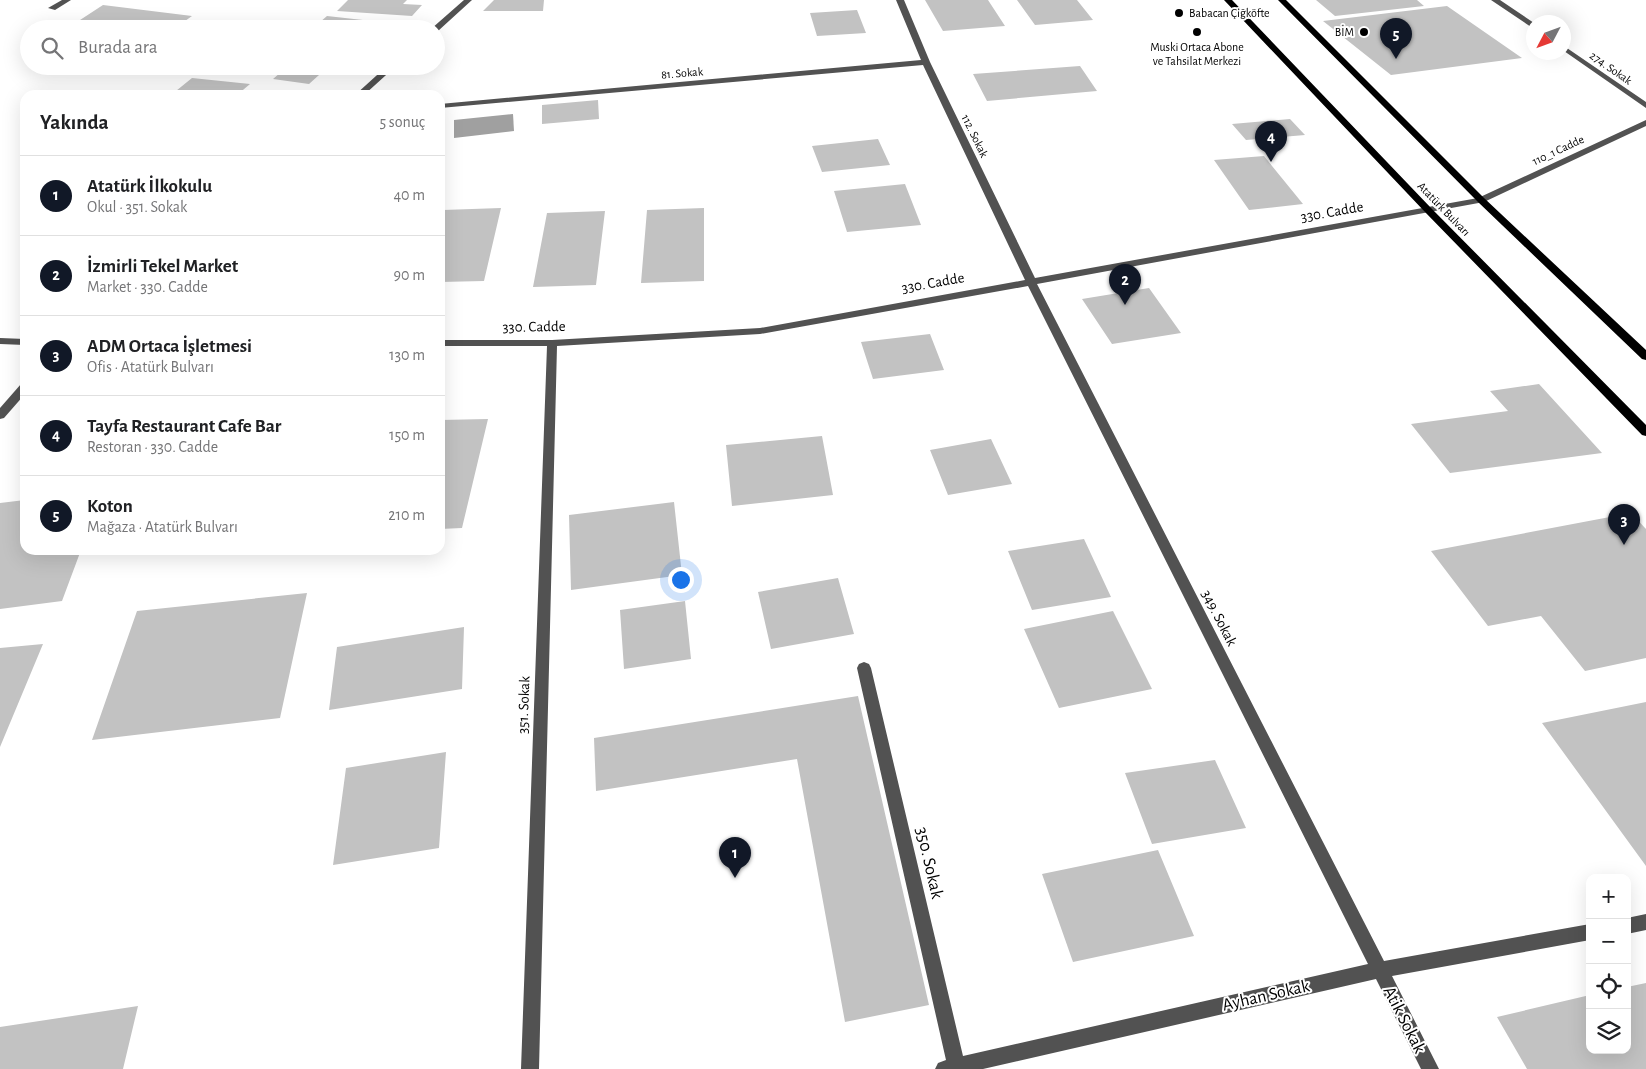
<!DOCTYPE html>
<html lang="tr">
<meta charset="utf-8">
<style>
:root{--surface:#fff;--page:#f2f2f2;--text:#202124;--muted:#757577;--line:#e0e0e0;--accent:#111827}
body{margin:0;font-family:"Alegreya Sans",sans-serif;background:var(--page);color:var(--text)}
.controls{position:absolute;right:15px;bottom:15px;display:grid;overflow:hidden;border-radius:10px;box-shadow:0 5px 20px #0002}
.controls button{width:45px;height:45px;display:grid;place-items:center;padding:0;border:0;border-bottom:1px solid var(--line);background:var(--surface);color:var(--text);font:25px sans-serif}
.compass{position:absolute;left:1526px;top:15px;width:45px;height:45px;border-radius:50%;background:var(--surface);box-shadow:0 5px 20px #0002;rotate:229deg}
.you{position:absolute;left:680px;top:579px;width:18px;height:18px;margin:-12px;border:4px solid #fff;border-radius:50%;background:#1a73e8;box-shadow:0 0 0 8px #1a73e833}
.badge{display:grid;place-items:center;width:32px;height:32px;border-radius:50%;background:var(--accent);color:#fff;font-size:16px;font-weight:700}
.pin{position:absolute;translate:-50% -41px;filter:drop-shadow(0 1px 2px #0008)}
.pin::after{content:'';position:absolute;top:26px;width:18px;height:15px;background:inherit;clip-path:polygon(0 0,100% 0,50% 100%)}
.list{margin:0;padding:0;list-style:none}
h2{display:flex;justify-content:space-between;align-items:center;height:65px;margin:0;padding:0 20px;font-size:21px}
h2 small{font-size:16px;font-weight:400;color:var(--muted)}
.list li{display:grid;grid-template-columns:32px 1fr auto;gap:15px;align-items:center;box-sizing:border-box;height:80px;padding:0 20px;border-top:1px solid var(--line)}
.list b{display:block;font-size:19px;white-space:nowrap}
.list p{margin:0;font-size:16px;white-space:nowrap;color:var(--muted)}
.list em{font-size:16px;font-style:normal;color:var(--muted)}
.icon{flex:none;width:28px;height:28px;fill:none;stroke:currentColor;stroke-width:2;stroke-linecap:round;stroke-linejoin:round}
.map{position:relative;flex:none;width:1646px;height:1069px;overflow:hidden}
.search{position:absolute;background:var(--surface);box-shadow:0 5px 20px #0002;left:20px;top:20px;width:425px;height:55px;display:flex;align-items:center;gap:12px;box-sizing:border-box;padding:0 18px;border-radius:28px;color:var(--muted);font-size:19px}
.panel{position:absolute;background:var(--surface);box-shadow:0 5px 20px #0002;left:20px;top:90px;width:425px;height:465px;border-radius:15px}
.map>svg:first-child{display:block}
.water{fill:#a0a0a0}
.building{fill:#c2c2c2}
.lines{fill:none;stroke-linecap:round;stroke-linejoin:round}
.minor{fill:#525252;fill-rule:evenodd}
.major{fill:#000;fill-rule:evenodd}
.poi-dot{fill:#000;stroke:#fff;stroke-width:2}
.labels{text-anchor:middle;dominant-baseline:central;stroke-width:4;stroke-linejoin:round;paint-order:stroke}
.far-poi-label{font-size:12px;fill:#000;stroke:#fff;text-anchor:start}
.far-street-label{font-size:12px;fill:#000;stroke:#fff}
.street-label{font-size:15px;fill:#000;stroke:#fff}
.near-street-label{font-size:18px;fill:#000;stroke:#fff}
</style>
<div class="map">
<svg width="1646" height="1069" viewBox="0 0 1646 1069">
<rect width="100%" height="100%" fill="#fff"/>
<path class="water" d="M513 114 514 131 454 138V120Z"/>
<path class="building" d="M348 0H407L403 4 422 5 412 16 337 11Z
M494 0H544L543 11H483Z
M925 0H988L1005 26 943 31Z
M1017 0H1077L1093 20 1035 25Z
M1316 0H1417L1424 6 1335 16Z
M103 5 192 16 174 29H151L80 20Z
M1447 6 1522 58 1391 75 1323 21Z
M857 10 866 33 817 36 810 13Z
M327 16 390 23 384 29H312Z
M288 66H329L309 84 273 79Z
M1080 66 1097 91 987 101 973 74Z
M192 78 250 84 237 95H171Z
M598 100 599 119 542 124V105Z
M1290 119 1305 135 1246 140 1232 124Z
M878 139 890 165 822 172 812 146Z
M1264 156 1303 204 1249 210 1214 160Z
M905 184 921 225 847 232 834 191Z
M501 208 484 281 440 282V219L443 210Z
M704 208V281L641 283 647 210Z
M605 211 596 285 533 287 547 213Z
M1149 288 1181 333 1112 344 1082 299Z
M930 334 944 370 873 379 861 342Z
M1539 384 1602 453 1450 473 1411 424 1508 411 1490 391Z
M488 419 462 528 440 529V420Z
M822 436 833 495 732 506 726 445Z
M991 439 1012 484 948 495 930 450Z
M25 500V550H81L62 601 0 609V503Z
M674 502 682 575 571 590 569 515Z
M1631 513 1646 529V658L1585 671 1541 616 1488 626 1431 551Z
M1084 539 1111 597 1032 610 1008 551Z
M838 578 854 634 771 649 758 592Z
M307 593 280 718 92 740 137 611Z
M685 601 691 659 624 669 620 610Z
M1113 611 1152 689 1059 708 1024 629Z
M464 627 462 689 329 710 337 647Z
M43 644 0 747V648Z
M858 696 929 1005 845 1022 797 759 596 791 594 738Z
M1646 702V866L1542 723Z
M446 752 439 848 333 865 346 768Z
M1215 760 1246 828 1152 844 1125 773Z
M1158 850 1194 936 1073 962 1042 874Z
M1646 983V1069H1527L1497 1017 1590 995V1050H1627V987Z
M138 1006 123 1069H0V1027Z"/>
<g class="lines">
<path class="minor" d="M62 0H71L55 10 48 8Z
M464 0H472L438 31 431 29Z
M896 0H904L930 62 1035 278 1478 198 1646 120V126L1484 202 1037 284 1384 961 1590 924V940L1392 976 1439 1069H1421L1376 979 983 1069H935L938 1063 946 1060 857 668 859 664 864 662 869 664 871 668 963 1056 1368 964 1028 286 760 334 557 346 539 1069H521L547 346H440V340H552L760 328 1025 280 923 65 440 108V104L921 60Z
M1491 0H1500L1534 23V29Z
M1564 46 1646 102V108L1564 51Z
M387 66H396L364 95H355Z
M0 338 25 339V345L0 344Z
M25 383V394L4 418 0 419V408L21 384Z
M1646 914V930L1627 934V918Z"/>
<path class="major" d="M1224 0H1232L1431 208 1646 425V436L1642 435 1425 212Z
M1278 0H1286L1484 198 1646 350V360L1642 359 1478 202Z"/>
</g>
<g class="poi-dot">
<circle cx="1179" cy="13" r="5"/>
<circle cx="1197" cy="32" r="5"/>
<circle cx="1364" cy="32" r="5"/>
</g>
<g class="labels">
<g class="far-poi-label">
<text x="1189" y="13">Babacan Çiğköfte</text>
<text x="1354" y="32" text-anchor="end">BİM</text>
<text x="1197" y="47" text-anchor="middle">Muski Ortaca Abone<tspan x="1197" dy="14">ve Tahsilat Merkezi</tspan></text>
</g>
<g class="far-street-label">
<text transform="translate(1611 68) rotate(35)">274. Sokak</text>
<text transform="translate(682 73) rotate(-5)">81. Sokak</text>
<text transform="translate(975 136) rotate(64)">112. Sokak</text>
<text transform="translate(1558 150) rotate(-25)">110_1 Cadde</text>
<text transform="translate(1444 209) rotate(46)">Atatürk Bulvarı</text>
</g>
<g class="street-label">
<text transform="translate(1332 212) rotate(-10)">330. Cadde</text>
<text transform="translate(933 283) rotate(-10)">330. Cadde</text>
<text transform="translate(534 327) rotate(-1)">330. Cadde</text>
<text transform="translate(1219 618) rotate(63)">349. Sokak</text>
<text transform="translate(524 705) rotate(-88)">351. Sokak</text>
</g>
<g class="near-street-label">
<text transform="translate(929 863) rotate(77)">350. Sokak</text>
<text transform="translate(1266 996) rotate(-13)">Ayhan Sokak</text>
<text transform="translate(1404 1020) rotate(63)">Atik Sokak</text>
</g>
</g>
</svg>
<div class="controls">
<button>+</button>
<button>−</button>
<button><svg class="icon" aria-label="locate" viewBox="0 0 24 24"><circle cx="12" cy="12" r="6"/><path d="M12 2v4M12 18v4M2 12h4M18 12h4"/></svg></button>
<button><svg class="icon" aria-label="layers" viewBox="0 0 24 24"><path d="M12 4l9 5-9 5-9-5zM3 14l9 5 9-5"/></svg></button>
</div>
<svg class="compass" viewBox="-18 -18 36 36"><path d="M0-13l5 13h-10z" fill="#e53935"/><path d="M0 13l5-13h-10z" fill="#757577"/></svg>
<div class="you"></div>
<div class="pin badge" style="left:735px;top:878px">1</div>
<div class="pin badge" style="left:1125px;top:305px">2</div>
<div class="pin badge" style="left:1624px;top:545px">3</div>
<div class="pin badge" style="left:1271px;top:162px">4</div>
<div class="pin badge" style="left:1396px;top:59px">5</div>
<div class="search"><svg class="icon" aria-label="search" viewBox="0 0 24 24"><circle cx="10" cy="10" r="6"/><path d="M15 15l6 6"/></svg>Burada ara</div>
<section class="panel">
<h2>Yakında<small>5 sonuç</small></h2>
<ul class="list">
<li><span class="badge">1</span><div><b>Atatürk İlkokulu</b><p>Okul · 351. Sokak</p></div><em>40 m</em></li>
<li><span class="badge">2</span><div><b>İzmirli Tekel Market</b><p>Market · 330. Cadde</p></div><em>90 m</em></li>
<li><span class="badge">3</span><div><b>ADM Ortaca İşletmesi</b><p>Ofis · Atatürk Bulvarı</p></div><em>130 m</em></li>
<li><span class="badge">4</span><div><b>Tayfa Restaurant Cafe Bar</b><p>Restoran · 330. Cadde</p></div><em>150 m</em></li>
<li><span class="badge">5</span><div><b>Koton</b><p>Mağaza · Atatürk Bulvarı</p></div><em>210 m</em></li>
</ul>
</section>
</div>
